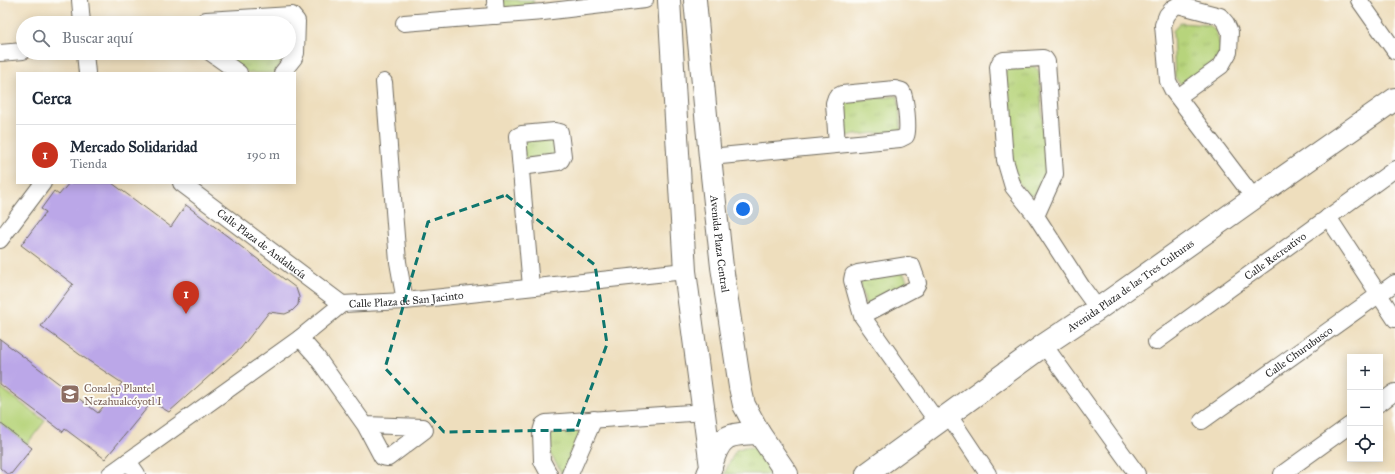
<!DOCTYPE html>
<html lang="es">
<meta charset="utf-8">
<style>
:root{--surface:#fff;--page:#f6f6f7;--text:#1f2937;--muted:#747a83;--line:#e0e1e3;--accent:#c8321e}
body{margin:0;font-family:"IM FELL Great Primer",serif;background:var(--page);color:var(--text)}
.controls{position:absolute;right:12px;bottom:12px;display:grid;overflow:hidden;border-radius:0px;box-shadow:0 2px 10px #0003}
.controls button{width:36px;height:36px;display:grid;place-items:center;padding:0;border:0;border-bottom:1px solid var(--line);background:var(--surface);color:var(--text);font:20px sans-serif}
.you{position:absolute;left:743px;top:209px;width:14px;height:14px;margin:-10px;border:3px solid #fff;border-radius:50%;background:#1a73e8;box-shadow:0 0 0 6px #1a73e833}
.badge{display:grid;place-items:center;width:26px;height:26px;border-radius:50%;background:var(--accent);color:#fff;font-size:13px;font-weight:700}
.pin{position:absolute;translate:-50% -33px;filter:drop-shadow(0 1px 2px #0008)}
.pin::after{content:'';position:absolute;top:21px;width:14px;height:12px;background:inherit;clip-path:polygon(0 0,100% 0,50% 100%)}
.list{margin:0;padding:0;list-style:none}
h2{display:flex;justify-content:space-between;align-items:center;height:52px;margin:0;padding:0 16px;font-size:17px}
h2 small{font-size:13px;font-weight:400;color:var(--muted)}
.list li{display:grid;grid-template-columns:26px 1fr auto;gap:12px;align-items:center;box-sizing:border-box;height:60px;padding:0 16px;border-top:1px solid var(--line)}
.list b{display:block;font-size:15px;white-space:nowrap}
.list p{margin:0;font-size:13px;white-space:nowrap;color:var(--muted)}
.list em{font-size:13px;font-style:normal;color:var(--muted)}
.icon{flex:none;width:22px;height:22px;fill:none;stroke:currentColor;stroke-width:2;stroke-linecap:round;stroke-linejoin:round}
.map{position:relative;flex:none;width:1395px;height:474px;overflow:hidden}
.search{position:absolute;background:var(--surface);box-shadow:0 2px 10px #0003;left:16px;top:16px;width:280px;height:44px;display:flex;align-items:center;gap:10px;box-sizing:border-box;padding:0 14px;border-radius:22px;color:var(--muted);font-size:15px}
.panel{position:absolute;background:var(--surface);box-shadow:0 2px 10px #0003;left:16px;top:72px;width:280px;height:112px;border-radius:0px}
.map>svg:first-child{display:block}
.park{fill:url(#park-tufts);stroke:#718053}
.pitch{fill:#b7d47b;stroke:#718053}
.building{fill:#bba7e8}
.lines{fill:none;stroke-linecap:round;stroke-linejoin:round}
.street-casing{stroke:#6f6a5e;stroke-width:18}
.secondary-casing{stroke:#6f6a5e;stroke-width:24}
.street{stroke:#fff;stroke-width:16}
.secondary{stroke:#fff;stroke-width:22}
.marked{fill:none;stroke:#0f766e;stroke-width:3;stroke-dasharray:8 5;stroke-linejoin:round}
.labels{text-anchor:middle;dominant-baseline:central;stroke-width:3.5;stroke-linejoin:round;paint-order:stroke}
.street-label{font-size:11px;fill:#2b2b2b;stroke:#fdfcf7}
.education-label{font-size:11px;fill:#785e54;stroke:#fdfcf7;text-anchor:start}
</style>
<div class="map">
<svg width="1395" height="474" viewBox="0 0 1395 474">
<defs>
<pattern id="park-tufts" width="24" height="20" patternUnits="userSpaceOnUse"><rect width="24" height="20" fill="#b7d47b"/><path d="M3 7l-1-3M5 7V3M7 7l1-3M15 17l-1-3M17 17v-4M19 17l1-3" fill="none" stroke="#9eb66a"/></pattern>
</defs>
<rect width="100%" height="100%" fill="#fdfcf7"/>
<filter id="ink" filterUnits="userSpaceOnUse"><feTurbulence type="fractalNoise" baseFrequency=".025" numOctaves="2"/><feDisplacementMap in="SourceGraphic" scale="8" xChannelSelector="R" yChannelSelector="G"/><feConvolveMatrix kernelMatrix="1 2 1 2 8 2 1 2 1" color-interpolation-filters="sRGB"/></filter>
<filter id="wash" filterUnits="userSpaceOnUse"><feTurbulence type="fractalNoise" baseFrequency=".012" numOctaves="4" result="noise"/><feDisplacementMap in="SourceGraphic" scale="16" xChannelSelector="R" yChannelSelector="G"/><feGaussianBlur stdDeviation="0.9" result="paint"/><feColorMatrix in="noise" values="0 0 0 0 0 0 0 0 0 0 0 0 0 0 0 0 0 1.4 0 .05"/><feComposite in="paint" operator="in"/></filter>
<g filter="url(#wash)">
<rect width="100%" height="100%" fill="#eedebd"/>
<path class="park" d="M501 0H533L534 8 503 12Z
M1180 23 1208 25 1216 31 1222 53 1216 60 1185 84 1179 83 1175 77 1173 31Z
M219 53H288L274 73H249Z
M1034 66 1039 71 1046 168 1044 175 1034 195H1029L1014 177 1003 75 1007 69Z
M898 96 901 131 844 136 841 102Z
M554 137 556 155 524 159 522 140Z
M903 272 908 283 866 306 860 281Z
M584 428 564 474H562L551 455 549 430Z
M745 447 756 448 764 455 777 474H724L736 450Z"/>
<path class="pitch" d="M0 387 45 421 27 444 0 423Z"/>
<g id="blocks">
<path class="building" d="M69 183H112L171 227 186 205 296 288 299 297 298 305 292 311 285 314 269 312 241 348 169 412 152 402 105 459 65 429 63 432 0 384V339L98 413 122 383 83 357 41 326 73 284 21 245 46 212 41 209 54 191 59 195Z
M0 423 32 448 11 474H7L0 468Z"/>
</g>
</g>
<g filter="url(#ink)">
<use href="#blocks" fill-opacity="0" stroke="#6f6a5e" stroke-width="1"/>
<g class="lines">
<defs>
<g id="street">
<path d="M80 0 82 23"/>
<path d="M495 0 496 16"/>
<path d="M1359 0 1395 51"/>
<path d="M202 23 206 20 292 15 297 21 296 53 294 58 282 73"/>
<path d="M404 23 543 12 645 0"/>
<path d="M0 53 23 51"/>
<path d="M85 53 87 73"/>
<path d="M211 53 239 73"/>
<path d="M384 82 398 262 405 301"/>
<path d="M1178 97 1221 66 1229 52 1230 32 1226 23 1220 16 1178 5 1173 8 1167 15 1163 25 1168 81 1173 91 1254 198"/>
<path d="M710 157 900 139 906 136C909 129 906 98 902 91L895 89 842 94 836 97 834 103 837 145"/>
<path d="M521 167 558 162 561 160 563 156 560 132 555 131 522 134 518 136 531 287"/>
<path id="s1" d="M181 183 342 304"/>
<path d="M1036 216 1055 174 1047 62 1045 59 1043 58 1004 60 1000 62 998 67 1005 160 1013 187 1036 216 1082 287 1098 309"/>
<path d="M1328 217 1395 319"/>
<path d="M0 240 43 183"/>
<path d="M862 316 915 288 918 283 912 266 908 265 858 273 853 275 852 280 862 316 938 423"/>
<path d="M300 338 316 356 365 425 382 457 388 458 425 430 423 427 365 425"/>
<path id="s2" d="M1156 342 1395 169"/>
<path d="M1044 345 1137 474"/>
<path d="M1380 403 1395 392"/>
<path d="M948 414 988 474"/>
<path id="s3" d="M1202 421 1395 283"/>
<path d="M128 461 137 474"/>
<path id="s4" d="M110 474 300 338 342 304 405 301 685 271"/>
<path d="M549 474 542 461 541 432 543 425 546 423 705 412"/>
<path d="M570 474 594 419"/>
<path d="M1282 474 1350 425"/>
</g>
<g id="secondary">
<path d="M669 0 685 271 711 467 708 474"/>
<path id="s5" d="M695 0 710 157 722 267 740 387 744 405 759 433 787 474"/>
<path d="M711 466C720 434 728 434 759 433"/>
<path id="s6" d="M867 474 1044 345 1098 309 1254 198 1395 99"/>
</g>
</defs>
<use href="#street" class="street-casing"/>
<use href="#secondary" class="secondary-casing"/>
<use href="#street" class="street"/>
<use href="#secondary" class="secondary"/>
</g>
</g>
<path class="marked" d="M506 195 595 265 607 344 576 430 444 432 385 368 428 222Z"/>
<defs>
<symbol id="school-square" viewBox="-11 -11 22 22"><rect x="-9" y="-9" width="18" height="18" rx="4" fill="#8d6e63" stroke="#fdfcf7"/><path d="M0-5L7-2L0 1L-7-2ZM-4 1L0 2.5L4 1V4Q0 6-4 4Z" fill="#fff"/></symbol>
</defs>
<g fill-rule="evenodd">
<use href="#school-square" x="59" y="383" width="22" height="22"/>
</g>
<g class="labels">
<g class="street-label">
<text stroke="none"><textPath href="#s1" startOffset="101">Calle Plaza de Andalucía</textPath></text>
<text stroke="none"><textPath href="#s5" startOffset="245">Avenida Plaza Central</textPath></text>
<text stroke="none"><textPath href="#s2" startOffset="147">Calle Recreativo</textPath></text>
<text stroke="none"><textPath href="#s6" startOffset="324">Avenida Plaza de las Tres Culturas</textPath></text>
<text stroke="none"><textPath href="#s4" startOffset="352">Calle Plaza de San Jacinto</textPath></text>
<text stroke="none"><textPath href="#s3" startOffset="119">Calle Churubusco</textPath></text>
</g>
<g class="education-label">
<text x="84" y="388">Conalep Plantel<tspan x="84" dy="13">Nezahualcóyotl I</tspan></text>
</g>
</g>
</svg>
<div class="controls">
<button>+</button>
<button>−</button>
<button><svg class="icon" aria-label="locate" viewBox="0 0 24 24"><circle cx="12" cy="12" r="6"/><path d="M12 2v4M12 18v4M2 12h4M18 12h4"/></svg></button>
</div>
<div class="you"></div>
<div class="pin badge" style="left:186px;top:314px">1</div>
<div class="search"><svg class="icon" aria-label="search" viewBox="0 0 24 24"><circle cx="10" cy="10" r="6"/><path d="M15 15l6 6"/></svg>Buscar aquí</div>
<section class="panel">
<h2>Cerca<small></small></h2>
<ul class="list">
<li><span class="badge">1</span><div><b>Mercado Solidaridad</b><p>Tienda</p></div><em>190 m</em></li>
</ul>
</section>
</div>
